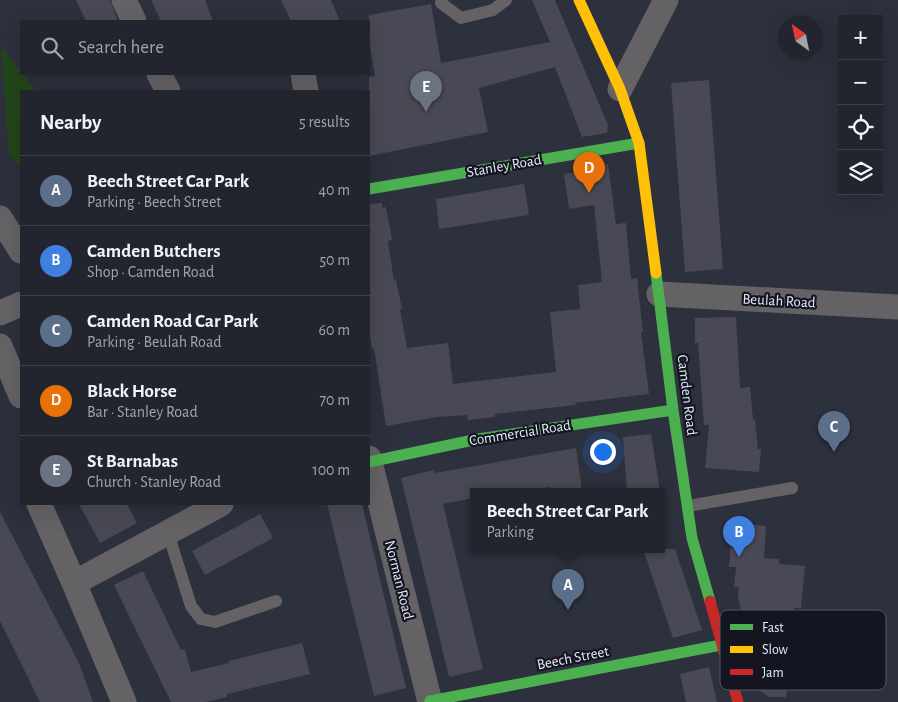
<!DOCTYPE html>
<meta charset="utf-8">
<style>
:root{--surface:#22242e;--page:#2e303a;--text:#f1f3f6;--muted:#a2a4aa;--line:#3f414a;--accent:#a5a9b7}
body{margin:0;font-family:"Alegreya Sans",sans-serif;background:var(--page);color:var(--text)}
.controls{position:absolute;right:15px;top:15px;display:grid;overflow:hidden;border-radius:0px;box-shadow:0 5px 20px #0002}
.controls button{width:45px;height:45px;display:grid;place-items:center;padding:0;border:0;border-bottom:1px solid var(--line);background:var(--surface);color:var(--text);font:25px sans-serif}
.compass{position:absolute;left:778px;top:15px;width:45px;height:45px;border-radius:50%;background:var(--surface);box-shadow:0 5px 20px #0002;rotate:327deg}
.you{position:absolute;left:602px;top:451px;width:18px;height:18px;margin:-12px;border:4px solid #fff;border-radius:50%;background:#1a73e8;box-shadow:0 0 0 8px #1a73e833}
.badge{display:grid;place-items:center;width:32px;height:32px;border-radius:50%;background:var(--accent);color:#fff;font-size:16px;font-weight:700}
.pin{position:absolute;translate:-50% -41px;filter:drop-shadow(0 1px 2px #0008)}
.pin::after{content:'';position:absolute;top:26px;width:18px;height:15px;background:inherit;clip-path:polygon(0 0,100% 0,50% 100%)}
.popup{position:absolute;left:470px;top:488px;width:195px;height:65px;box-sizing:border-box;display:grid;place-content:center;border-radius:0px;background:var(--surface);filter:drop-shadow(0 1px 4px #0005);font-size:16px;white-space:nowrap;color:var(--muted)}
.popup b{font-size:19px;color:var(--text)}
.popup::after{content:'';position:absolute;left:50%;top:100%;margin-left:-10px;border:10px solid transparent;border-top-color:var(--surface)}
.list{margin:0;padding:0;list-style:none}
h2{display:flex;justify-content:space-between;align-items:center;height:65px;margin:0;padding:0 20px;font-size:21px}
h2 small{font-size:16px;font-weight:400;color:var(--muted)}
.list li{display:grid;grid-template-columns:32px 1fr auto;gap:15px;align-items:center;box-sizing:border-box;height:70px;padding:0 20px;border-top:1px solid var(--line)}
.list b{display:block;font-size:19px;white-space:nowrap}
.list p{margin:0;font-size:16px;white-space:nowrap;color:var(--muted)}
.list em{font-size:16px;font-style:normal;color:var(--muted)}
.icon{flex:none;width:28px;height:28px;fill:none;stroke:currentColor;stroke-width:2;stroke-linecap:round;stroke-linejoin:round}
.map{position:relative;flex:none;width:898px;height:702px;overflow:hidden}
.search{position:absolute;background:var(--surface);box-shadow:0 5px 20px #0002;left:20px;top:20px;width:350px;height:55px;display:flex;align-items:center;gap:12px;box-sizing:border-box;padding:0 18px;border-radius:0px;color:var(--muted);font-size:19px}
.panel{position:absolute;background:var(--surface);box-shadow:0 5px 20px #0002;left:20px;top:90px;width:350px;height:415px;border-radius:0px}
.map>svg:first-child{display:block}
.green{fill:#23451a}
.building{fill:#484954}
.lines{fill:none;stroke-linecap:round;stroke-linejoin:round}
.lane{stroke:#656265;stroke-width:12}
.street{stroke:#656265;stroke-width:25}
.fast{stroke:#4caf50;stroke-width:11}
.slow{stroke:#ffc107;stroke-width:11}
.jam{stroke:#c62828;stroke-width:11}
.labels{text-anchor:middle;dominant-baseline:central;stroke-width:4.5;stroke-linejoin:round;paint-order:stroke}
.street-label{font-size:15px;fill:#e5eaf8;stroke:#131620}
.key{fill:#131620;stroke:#525661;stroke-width:1}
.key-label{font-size:14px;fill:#e5eaf8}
</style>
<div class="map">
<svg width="898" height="702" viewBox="0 0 898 702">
<rect width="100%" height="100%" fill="#2d303d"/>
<path class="green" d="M1 46 36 91H21V168L9 155Z"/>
<path class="building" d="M76 0H110L118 21H86Z
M151 0H205L213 21H161Z
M281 0H331L340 21H291Z
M532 0H555L608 125 607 133 582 137 555 67 479 88 488 132 369 156V77L375 76 369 39V15L431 4 441 63 550 42Z
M709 80 723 269 685 272 671 83Z
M608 164 616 224 626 223 631 279 637 278 643 332H641L649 394 575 403 576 405 495 414V417L468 420 467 415 437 417 386 426 374 348 372 349 369 329V204L382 203V208L386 207 392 240 388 241 394 281 396 280 402 309H400L407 348 448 343 453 384 556 372 550 312 580 309 578 285 602 282 594 205 569 209 564 174 591 170V167Z
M524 184 529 215 439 229 436 199Z
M736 317 740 388 750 387 753 420H755L758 449H761L759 472 705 468 709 425H704L698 343H695V318Z
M651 434 660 491H627L623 437Z
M576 448 582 491H550V487L524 491H474V498L443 504 483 669 449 677 401 478 434 470 435 473Z
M79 504H127L137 523 100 543Z
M327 504H362L406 688 374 696Z
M0 512 79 663 93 702H40L0 621Z
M260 514 273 538 205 575 192 551Z
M728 523 766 526 764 558 779 559V564L805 566 801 608H794L804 686 787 688 786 697H769L759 690 738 596 739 587H734L736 567H729L731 543 726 542Z
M643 549H675L702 630 673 638Z
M143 571 181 650 185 649 191 672 229 663V661L302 643 310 674 227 694V697L206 702H171L114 585Z
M709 667 717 702H686L680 674Z"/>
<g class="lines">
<path class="lane" d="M441 3 461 18 493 10 506 0
M688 506 792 488
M168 533 191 606 201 619 215 622 276 601"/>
<path class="street" d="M124 0 134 21
M159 74 168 91
M303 74 306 91
M620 89 666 0
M0 218 21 251
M659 294 898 307
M0 313 21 304
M0 346 21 396
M369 458 430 702
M39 504 74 583 124 702
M74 583 221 504"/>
<path class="fast" d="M369 189 639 143
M656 273 673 410 692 538 710 601
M369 462 478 439 673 410
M430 701 721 645"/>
<path class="slow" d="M579 0 620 89 639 143 656 273"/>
<path class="jam" d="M710 601 738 702"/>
</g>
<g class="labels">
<g class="street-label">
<text transform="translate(504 166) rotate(-10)">Stanley Road</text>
<text transform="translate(779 301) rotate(3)">Beulah Road</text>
<text transform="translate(687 395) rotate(83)">Camden Road</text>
<text transform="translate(520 433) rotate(-9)">Commercial Road</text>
<text transform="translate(399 580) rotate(76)">Norman Road</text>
<text transform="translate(573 658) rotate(-11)">Beech Street</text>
</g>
</g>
<rect x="720" y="610" width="166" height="80" rx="8" class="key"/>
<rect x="730" y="624" width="23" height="6" fill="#4caf50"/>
<rect x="730" y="646" width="23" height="7" fill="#ffc107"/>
<rect x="730" y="669" width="23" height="6" fill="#c62828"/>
<g class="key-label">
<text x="762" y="632">Fast</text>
<text x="762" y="654">Slow</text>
<text x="762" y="677">Jam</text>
</g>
</svg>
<div class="controls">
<button>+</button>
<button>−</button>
<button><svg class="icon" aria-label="locate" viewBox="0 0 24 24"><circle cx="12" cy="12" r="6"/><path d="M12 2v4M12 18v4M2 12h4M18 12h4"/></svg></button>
<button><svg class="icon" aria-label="layers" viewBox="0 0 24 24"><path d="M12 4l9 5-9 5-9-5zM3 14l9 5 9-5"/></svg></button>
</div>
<svg class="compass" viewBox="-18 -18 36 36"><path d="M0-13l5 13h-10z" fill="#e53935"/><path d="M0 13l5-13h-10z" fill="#a2a4aa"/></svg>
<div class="you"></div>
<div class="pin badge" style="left:568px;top:610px;background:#5c6f8a">A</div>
<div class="popup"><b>Beech Street Car Park</b>Parking</div>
<div class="pin badge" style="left:739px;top:557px;background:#3f7fe0">B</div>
<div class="pin badge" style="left:834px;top:452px;background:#5c6f8a">C</div>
<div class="pin badge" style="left:589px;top:193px;background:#e8710a">D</div>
<div class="pin badge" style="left:426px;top:112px;background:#6b7280">E</div>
<div class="search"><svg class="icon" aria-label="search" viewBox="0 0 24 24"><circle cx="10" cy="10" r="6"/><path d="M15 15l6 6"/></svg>Search here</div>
<section class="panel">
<h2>Nearby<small>5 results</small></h2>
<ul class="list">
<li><span class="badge" style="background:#5c6f8a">A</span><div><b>Beech Street Car Park</b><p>Parking · Beech Street</p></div><em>40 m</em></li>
<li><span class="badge" style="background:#3f7fe0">B</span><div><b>Camden Butchers</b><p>Shop · Camden Road</p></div><em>50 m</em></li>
<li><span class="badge" style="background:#5c6f8a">C</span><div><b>Camden Road Car Park</b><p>Parking · Beulah Road</p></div><em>60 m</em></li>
<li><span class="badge" style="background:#e8710a">D</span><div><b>Black Horse</b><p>Bar · Stanley Road</p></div><em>70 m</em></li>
<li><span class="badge" style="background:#6b7280">E</span><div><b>St Barnabas</b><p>Church · Stanley Road</p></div><em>100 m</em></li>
</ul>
</section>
</div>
